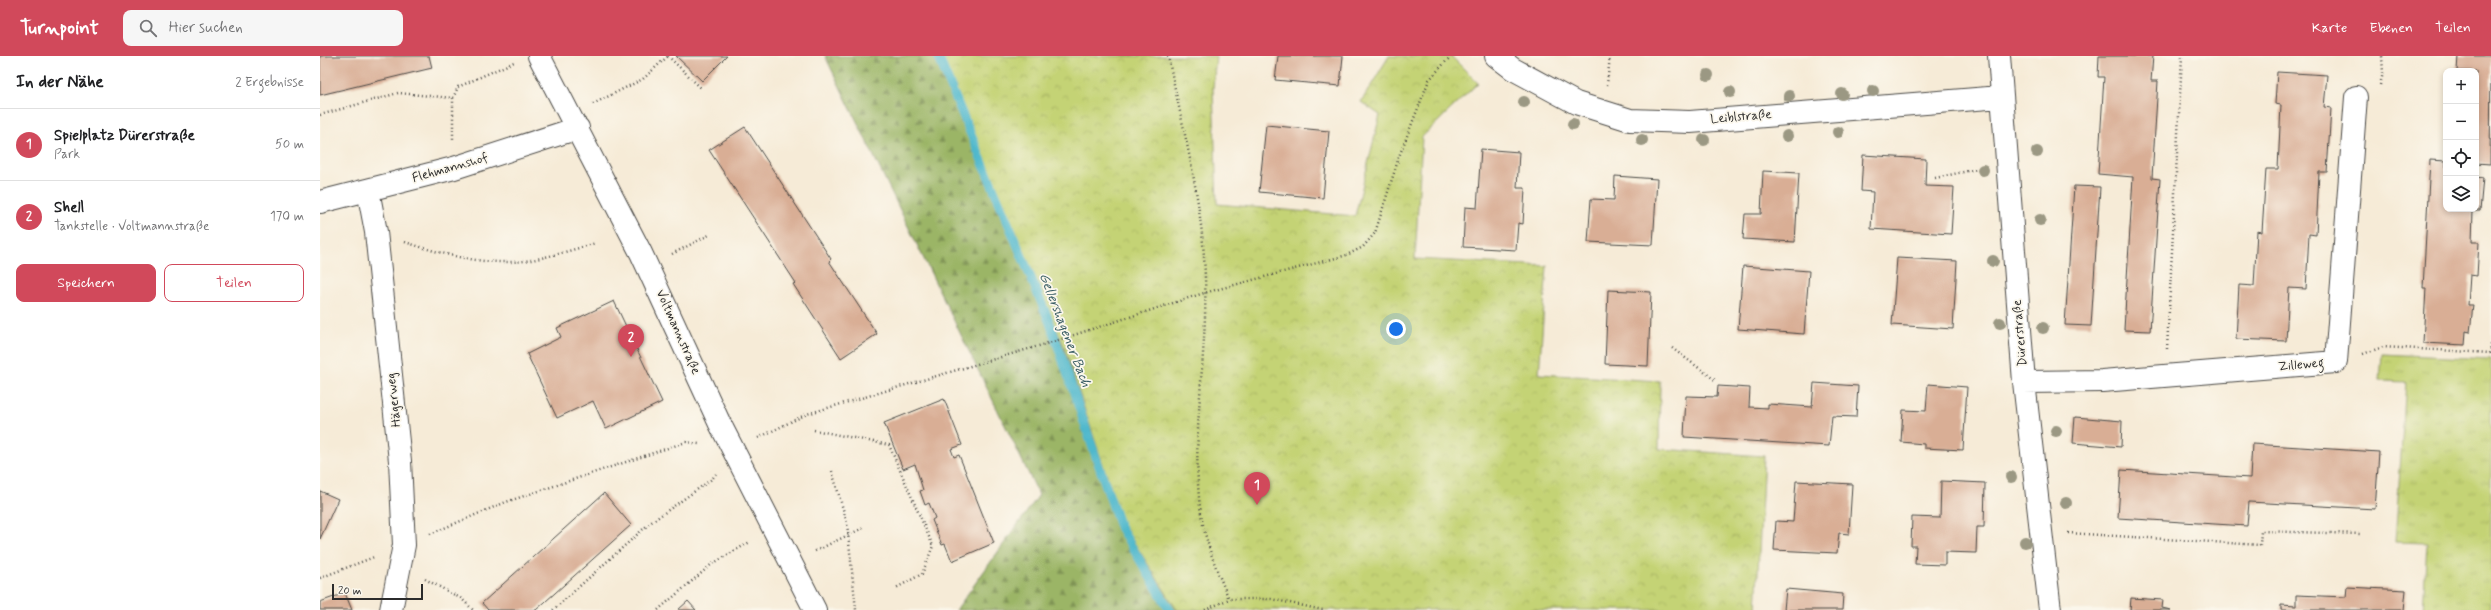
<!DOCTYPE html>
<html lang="de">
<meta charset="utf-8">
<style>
:root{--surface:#fff;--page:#f6f6f6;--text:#202124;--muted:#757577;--line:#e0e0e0;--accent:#d1495b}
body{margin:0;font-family:Mynerve,sans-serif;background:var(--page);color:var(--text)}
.controls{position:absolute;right:12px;top:12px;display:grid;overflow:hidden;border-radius:8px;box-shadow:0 2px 6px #0003}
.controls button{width:36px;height:36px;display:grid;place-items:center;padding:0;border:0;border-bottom:1px solid var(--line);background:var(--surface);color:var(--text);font:20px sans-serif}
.scale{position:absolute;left:12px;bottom:10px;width:91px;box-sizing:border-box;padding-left:4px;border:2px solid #2b2b2b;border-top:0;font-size:11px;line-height:14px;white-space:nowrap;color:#2b2b2b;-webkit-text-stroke:3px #fbf7ec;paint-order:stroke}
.you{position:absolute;left:1076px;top:273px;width:14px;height:14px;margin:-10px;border:3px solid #fff;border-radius:50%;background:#1a73e8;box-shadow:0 0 0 6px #1a73e833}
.badge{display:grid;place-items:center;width:26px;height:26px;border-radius:50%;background:var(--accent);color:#fff;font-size:13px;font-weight:700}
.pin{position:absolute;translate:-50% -33px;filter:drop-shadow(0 1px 2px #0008)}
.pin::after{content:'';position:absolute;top:21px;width:14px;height:12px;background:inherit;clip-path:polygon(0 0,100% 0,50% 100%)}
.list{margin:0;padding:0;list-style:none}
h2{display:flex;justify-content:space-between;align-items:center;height:52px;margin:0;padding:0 16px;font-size:17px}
h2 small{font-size:13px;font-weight:400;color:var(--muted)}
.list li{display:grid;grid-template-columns:26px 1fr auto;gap:12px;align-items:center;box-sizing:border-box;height:72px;padding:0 16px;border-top:1px solid var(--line)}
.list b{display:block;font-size:15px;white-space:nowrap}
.list p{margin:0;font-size:13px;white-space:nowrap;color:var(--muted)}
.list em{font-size:13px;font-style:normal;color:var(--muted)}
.actions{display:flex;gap:8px;padding:12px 16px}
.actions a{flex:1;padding:9px 0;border:1px solid var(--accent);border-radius:8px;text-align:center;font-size:14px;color:var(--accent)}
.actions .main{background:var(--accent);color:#fff}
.icon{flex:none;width:22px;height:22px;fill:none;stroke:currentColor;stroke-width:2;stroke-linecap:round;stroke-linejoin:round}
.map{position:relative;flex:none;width:2171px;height:554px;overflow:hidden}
header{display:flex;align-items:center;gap:24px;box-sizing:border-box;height:56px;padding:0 20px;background:var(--accent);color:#fff}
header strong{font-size:19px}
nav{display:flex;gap:22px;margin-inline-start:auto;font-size:14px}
.search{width:280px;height:36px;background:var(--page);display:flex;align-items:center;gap:10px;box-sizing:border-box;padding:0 14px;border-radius:8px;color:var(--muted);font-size:15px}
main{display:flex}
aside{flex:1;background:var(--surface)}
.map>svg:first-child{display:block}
.grass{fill:url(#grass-tufts);stroke:#787f50}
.forest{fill:url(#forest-firs);stroke:#637048}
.park{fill:url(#park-crowns);stroke:#787f50}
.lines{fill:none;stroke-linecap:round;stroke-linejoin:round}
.stream{stroke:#4fb8cc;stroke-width:9}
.building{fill:#d9ae95}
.minor-casing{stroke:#494845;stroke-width:24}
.tertiary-casing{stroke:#494845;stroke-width:24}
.path{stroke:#494845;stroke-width:2.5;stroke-dasharray:1 3;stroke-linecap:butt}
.minor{stroke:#fff;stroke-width:22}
.tertiary{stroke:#fff;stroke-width:22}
.tree{fill:#9b9883}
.labels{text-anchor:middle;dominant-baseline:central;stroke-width:3.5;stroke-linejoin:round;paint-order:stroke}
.street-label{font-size:13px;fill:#2b2b2b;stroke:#fbf7ec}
.water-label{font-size:14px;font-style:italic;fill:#385c63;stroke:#fbf7ec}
</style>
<header>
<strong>Turnpoint</strong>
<div class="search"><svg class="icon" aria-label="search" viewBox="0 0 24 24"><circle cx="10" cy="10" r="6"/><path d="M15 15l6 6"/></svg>Hier suchen</div>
<nav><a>Karte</a><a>Ebenen</a><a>Teilen</a></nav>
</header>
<main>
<aside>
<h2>In der Nähe<small>2 Ergebnisse</small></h2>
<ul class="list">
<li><span class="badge">1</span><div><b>Spielplatz Dürerstraße</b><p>Park</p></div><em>50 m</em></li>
<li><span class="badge">2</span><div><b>Shell</b><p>Tankstelle · Voltmannstraße</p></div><em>170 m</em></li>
</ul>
<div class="actions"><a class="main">Speichern</a><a>Teilen</a></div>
</aside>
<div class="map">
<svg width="2171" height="554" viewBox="0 0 2171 554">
<defs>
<pattern id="grass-tufts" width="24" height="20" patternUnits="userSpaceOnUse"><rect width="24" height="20" fill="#c4d375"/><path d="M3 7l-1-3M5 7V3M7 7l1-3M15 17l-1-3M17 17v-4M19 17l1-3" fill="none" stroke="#a9b565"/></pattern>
<pattern id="forest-firs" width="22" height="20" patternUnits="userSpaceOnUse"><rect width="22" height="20" fill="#9bb566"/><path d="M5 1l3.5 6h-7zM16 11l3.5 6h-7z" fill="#7f9354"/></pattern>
<pattern id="park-crowns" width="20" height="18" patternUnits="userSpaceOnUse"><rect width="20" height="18" fill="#c4d375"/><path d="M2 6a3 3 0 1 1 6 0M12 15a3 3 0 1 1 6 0" fill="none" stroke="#a9b565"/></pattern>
</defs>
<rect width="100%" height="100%" fill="#fbf7ec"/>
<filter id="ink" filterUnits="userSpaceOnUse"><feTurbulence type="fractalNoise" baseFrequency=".025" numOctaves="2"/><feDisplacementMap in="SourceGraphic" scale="8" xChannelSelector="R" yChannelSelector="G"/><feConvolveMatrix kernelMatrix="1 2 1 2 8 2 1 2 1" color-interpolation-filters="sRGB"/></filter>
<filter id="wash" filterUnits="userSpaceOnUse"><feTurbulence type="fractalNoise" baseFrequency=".012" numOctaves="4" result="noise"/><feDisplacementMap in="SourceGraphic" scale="16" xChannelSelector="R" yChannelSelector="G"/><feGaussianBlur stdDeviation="0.9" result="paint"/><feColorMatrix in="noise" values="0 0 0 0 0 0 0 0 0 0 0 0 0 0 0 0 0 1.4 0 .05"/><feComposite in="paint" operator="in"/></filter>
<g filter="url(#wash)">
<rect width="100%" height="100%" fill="#f6ebd7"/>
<path class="grass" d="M2062 298 2171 303V554H2103L2107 487 2075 486 2086 326 2060 325Z"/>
<path class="forest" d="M505 0H621L743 288 803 469 857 554H636L719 439Z"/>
<path class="park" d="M621 0H896L893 32 897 148 1035 160 1060 59 1041 46 1069 0H1131L1158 27 1102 81 1095 203 1227 210 1219 318 1340 325 1339 393 1444 400 1436 554H857L803 469 743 288Z"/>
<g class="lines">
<path class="stream" d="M618 0 730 267 800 471 850 554"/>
</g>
<g id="blocks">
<path class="building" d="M0 0H109L112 12 0 39Z
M356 0H407L382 25Z
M958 0H1023L1020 30 955 24Z
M1779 0H1833L1831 25H1838L1832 122 1840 123 1830 275 1804 274 1813 121 1778 118 1784 21H1778Z
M2138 0H2171L2170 108 2156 107V15H2137Z
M1957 16 2007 19 2004 51 2011 52 2007 116H1999L1996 179 1989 178 1986 233 1969 232 1966 285 1916 283 1919 229 1934 230 1937 175 1942 176 1946 113H1958L1961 49 1955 48Z
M946 69 1009 75 1003 142 939 136Z
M425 71 511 203 509 205 557 278 521 302 473 228 476 227 389 94Z
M1161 93 1199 96 1197 132H1205L1203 168 1198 167 1196 194 1143 191 1145 151 1157 152Z
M1543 99 1606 103 1605 130 1634 131 1631 178 1551 173 1553 136 1541 135Z
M2110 104 2126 105V153H2156V121L2163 122 2160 155H2153L2152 186H2159L2157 220 2150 219 2148 249H2153L2150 276 2146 275 2145 289 2103 287 2106 232H2103Z
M1443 115 1479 117 1475 186 1423 183 1425 158H1441Z
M1295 120 1337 123 1333 189 1268 186 1271 143 1294 144Z
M1754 130 1780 131 1771 270 1745 269Z
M1577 202 1637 205 1633 273 1572 269Z
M1423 210 1489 215 1484 278 1418 273Z
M1288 234 1331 236 1328 310 1285 308Z
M294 245 342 346 286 373 273 345 237 362 207 298 241 281 237 272Z
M1494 327 1538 330 1536 361 1512 360 1509 390 1364 381 1366 340 1397 341 1398 330 1430 332 1429 351 1448 352V348L1492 351Z
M1608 328 1647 331 1643 394 1604 392V388L1581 386 1583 354 1606 355Z
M624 343 642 389 631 393 634 401 639 399 674 487 632 505 625 488 622 489 612 464 615 462 609 447 605 449 600 435 603 434 595 408 583 413 564 367Z
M1755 361 1802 365 1801 391 1753 387Z
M1932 388 2059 396 2055 453 1929 446 1927 470 1798 462 1801 414 1930 422Z
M1476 425 1532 428 1529 478 1519 477 1517 497 1454 494 1456 465 1473 466Z
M1621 425 1665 427 1664 471H1657L1656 497 1625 496V509L1595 508 1596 490H1591L1592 461 1620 462Z
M0 435 18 443 0 483Z
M284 437 311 469 216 554H168L162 547Z
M2027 531 2086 534 2084 554H1961V549L1976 550V539L2026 541Z
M1466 533 1523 538 1522 554H1464Z
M25 537 32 554H0V546Z
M1811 542 1843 544 1842 552 1851 554H1810Z
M368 545 376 554H358Z"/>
</g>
</g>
<g filter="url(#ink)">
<use href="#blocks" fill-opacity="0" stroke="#494845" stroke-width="1"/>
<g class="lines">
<defs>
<path id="minor" d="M1176 0 1193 13 1256 47 1310 64 1370 66 1681 41
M1679 0 1704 326 1730 554
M48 134 56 176 80 405 84 489 71 554
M0 146 134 112 258 72
M1704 326 1782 325 2016 306 2036 41"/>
<path id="tertiary" d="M219 0 321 197 399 366 495 554"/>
</defs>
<use href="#minor" class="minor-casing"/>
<use href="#tertiary" class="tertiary-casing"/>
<path class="path" d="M348 0 381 32
M848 0C863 73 883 146 885 221 888 297 871 375 880 451 884 483 896 513 909 543
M1287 29 1290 0
M2060 29 2063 17 2062 0
M133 42 138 31 194 6
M273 48 323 23 348 0
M0 59 78 37 133 42V83
M1615 122 1662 112
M85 186C125 199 168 211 211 204 233 200 255 193 276 187
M352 198 391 178
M1352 292 1395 324
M1847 293 1862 0
M2043 298 2063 291 2170 297 2171 288
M494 374 569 389 613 490 602 518 576 532
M438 382 487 358 729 287 884 237 1027 199 1043 191 1055 177 1080 98 1109 24 1131 0
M512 415 527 467 536 554
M1748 477 1940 489 1941 475 2041 478
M110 478 186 446 366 386 379 388
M495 495 543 472
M0 522 54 501
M105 523 142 543 153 554
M233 554 330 467 392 423 396 418
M338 554 392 508 430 486
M885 554 909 543H951L1003 554"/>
<use href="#minor" class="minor"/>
<use href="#tertiary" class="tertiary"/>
</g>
<g class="tree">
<circle cx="1388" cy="19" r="6"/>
<circle cx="1553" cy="35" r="6"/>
<circle cx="1410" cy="36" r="6"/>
<circle cx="1522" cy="38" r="6"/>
<circle cx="1469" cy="40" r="6"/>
<circle cx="1204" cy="46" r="6"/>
<circle cx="1253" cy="68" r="6"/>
<circle cx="1518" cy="76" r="6"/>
<circle cx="1467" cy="80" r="6"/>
<circle cx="1322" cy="84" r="6"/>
<circle cx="1384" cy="84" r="6"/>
<circle cx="1717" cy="96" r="6"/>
<circle cx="1663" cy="114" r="6"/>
<circle cx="1720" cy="164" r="6"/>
<circle cx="1673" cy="205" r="6"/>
<circle cx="1680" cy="267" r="6"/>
<circle cx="1723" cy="272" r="6"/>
<circle cx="1736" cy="375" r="6"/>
<circle cx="1691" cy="421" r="6"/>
<circle cx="1746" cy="447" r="6"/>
<circle cx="1705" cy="486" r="6"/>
</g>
</g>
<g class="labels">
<g class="street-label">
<text transform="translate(1421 61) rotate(-5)">Leiblstraße</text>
<text transform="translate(130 112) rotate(-16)">Flehmannshof</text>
<text transform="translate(358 276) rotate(66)">Voltmannstraße</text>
<text transform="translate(1700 277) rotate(-95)">Dürerstraße</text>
<text transform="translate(1981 309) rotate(-5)">Zilleweg</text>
<text transform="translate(74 344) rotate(-96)">Hägerweg</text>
</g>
<g class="water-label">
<text transform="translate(745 274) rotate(69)">Gellershagener Bach</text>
</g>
</g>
</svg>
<div class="controls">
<button>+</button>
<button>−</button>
<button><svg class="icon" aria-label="locate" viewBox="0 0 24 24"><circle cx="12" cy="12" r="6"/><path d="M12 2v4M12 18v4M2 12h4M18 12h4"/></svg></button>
<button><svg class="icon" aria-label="layers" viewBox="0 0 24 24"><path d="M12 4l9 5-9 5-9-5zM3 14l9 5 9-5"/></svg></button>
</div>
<div class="scale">20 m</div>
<div class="you"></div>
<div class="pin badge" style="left:937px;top:449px">1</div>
<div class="pin badge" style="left:311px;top:301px">2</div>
</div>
</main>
